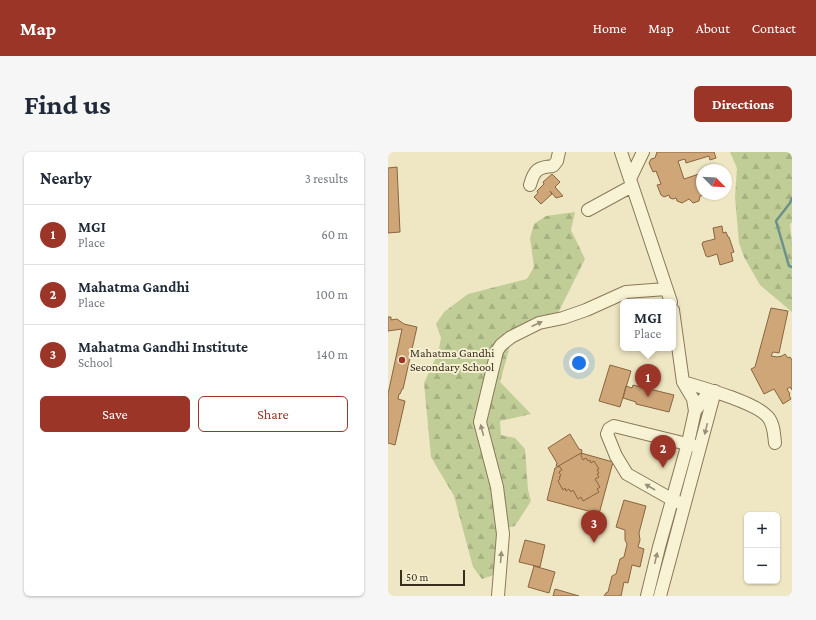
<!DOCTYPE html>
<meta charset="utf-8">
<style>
:root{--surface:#fff;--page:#f6f6f7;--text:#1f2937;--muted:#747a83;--line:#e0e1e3;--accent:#9a3528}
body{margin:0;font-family:"Crimson Pro",serif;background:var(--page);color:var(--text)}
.controls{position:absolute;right:12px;bottom:12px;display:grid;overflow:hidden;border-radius:6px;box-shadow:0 1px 3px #0004}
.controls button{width:36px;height:36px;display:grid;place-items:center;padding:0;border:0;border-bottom:1px solid var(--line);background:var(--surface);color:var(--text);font:20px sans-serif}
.compass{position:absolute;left:308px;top:12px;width:36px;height:36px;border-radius:50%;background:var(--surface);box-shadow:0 1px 3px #0004;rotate:114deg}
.scale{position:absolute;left:12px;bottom:10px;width:65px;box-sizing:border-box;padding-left:4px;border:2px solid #392e1e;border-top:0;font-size:11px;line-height:14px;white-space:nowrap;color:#392e1e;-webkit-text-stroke:3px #f6f0d3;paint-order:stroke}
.you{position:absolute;left:191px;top:211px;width:14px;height:14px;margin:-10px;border:3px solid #fff;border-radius:50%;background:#1a73e8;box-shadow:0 0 0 6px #1a73e833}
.badge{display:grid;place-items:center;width:26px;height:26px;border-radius:50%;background:var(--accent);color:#fff;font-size:13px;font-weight:700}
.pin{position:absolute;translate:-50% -33px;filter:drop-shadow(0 1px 2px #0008)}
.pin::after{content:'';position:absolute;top:21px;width:14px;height:12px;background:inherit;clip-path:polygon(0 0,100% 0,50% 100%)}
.popup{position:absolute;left:232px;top:147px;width:56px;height:52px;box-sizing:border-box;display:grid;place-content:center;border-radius:6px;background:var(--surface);filter:drop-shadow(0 1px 3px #0005);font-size:13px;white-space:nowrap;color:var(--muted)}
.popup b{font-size:15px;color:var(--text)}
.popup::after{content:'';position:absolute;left:50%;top:100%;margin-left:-8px;border:8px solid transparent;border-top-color:var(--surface)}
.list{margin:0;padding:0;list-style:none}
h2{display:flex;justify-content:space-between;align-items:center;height:52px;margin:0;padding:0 16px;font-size:17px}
h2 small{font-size:13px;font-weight:400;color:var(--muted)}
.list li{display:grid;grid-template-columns:26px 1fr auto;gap:12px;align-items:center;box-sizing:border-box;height:60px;padding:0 16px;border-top:1px solid var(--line)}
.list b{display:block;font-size:15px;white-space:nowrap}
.list p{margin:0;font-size:13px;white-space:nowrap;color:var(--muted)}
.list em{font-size:13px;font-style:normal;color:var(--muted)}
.actions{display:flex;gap:8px;padding:12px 16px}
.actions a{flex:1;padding:9px 0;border:1px solid var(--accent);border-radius:6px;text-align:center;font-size:14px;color:var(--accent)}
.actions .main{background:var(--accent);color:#fff}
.map{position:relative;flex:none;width:404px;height:444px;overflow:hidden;border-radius:6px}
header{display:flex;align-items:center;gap:24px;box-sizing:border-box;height:56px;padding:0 20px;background:var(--accent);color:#fff}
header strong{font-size:19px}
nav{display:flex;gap:22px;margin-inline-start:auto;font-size:14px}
.intro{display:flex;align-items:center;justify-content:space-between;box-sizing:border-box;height:96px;padding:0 24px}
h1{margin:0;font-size:28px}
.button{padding:10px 18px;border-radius:6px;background:var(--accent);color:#fff;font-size:14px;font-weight:700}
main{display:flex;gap:24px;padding:0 24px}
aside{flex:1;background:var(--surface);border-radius:6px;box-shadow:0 1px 3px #0004}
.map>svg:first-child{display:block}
.forest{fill:url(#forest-firs)}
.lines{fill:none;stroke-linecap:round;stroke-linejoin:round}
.stream{stroke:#6c908c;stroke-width:2.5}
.building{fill:#cea678;stroke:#89653f}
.minor-casing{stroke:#8a7959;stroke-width:14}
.minor{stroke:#f9f3d6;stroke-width:12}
.oneway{fill:#99907a}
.poi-dot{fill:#9a3528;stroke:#f6f0d3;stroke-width:1.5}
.labels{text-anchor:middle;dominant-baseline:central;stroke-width:4;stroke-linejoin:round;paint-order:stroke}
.poi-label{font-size:12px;fill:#392e1e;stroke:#f6f0d3;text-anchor:start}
</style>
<header>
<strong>Map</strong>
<nav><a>Home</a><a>Map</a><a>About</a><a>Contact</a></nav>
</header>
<div class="intro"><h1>Find us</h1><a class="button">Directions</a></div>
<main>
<aside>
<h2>Nearby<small>3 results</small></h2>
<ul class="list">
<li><span class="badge">1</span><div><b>MGI</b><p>Place</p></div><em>60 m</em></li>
<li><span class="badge">2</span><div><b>Mahatma Gandhi</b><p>Place</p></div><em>100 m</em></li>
<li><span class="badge">3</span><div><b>Mahatma Gandhi Institute</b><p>School</p></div><em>140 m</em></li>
</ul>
<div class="actions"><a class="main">Save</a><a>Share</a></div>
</aside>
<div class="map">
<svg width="404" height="444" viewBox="0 0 404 444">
<defs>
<pattern id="forest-firs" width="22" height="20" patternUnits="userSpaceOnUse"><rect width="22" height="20" fill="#c0cd96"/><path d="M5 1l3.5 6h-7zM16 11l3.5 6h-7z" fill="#a6b081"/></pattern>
</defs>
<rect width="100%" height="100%" fill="#efe7c3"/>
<path class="forest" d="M342 0H404V70L402 73 404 89V160L372 133 356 105 351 91 347 45 349 16Z
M187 60 183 78 197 107 169 163 125 183 112 230 143 262 112 269 113 283 127 286 137 297 140 338 143 349 127 374 112 377 109 422 94 427 85 415 66 344 43 305 36 231 50 201 53 186 48 172 56 160 80 142 139 127 146 115 142 86 146 72 158 64Z"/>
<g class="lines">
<path class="stream" d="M404 46 402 51 388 69 401 114 404 115"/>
</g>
<path class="building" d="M269 0H326L328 6 322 8 321 4 298 11 297 7 290 9 296 27 314 21V42H319L312 44 311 49 305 51 301 47 294 51 289 49 288 46 285 47 282 46 281 43 276 45 273 43 269 33 273 32 268 19 265 20 261 11 263 7 267 6Z
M9 15 12 80 0 81V16Z
M164 22 172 30 167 35 175 44 168 46 162 39 164 42 153 52 146 45 150 41 149 39 156 32 155 30Z
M334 74 335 81 338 80 340 85H341L346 100 343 101 345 109 332 113 329 102 320 105 318 104 314 92 315 90 327 87 325 76Z
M383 156 400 159 391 201 385 200 383 204 389 205 394 204 397 202 400 206 402 205 404 208V238L402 235 399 237 402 242 401 243 403 247 395 252 386 237 376 242 363 217 367 215Z
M0 165H3V168L9 167 16 172 29 175 15 237H14L12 242H11L10 247 17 249 7 293 0 291V242L14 177 0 179Z
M222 213 243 219 232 255 211 249Z
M245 233 286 243 281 260 248 252V250L235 246 238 234 244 236Z
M182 282 191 297 194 298 193 304 195 308 198 306 200 309 202 308 203 311 206 309 211 317 209 318 211 321 209 322 211 325 207 327 212 335 209 337 211 340 195 349 193 345 190 347 185 338 183 340 181 337 178 339 177 336 175 338 170 329 172 327 171 325 173 324 171 320 174 318 172 315 168 314 169 311 160 296Z
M193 301 225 310 211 362 159 348 167 316Z
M236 348 258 354 251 381 252 388 250 395 256 397 252 415 244 413 240 431 236 430 233 444H216L218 441 220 440 224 424 228 422 232 407 236 405 239 392 237 388V378L228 375Z
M137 388 157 393 152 415 131 410Z
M146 414 167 420 161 441 140 435Z
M167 437 191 444H165Z"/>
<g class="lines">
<defs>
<path id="minor" d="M233 0 283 150
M242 27 255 0
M142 33C146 18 150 15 165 14L169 9 171 0
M200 58 244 34
M295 230C315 236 366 250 379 264 386 271 386 282 387 291
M307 259 317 245 327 239
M292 351 285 348 239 322 228 304 219 282 221 277 226 274 307 294
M110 444 115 382 109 335 92 270 109 199 113 193 123 185 151 171 175 166 198 158 238 140 278 137
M259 444 271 395 300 291 307 259 305 247 295 230 285 158
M272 444 327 239"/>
</defs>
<use href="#minor" class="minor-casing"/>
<use href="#minor" class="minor"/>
</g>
<defs><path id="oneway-solid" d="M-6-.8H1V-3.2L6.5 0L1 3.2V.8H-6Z"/></defs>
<g class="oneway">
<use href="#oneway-solid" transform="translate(149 172) rotate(-24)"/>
<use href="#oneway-solid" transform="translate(318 277) rotate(104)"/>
<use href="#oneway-solid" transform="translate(94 278) rotate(-105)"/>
<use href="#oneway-solid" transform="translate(262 335) rotate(-150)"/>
<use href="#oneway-solid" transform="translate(113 405) rotate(-85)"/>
<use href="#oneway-solid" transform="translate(268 406) rotate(-77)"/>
</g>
<circle class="poi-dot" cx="14" cy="208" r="4"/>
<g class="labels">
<g class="poi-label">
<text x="22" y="201">Mahatma Gandhi<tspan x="22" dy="14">Secondary School</tspan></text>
</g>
</g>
</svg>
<div class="controls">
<button>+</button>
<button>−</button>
</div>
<svg class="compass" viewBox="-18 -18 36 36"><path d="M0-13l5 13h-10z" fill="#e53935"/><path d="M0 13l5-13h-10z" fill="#747a83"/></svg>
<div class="scale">50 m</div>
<div class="you"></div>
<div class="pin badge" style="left:260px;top:245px">1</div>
<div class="popup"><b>MGI</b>Place</div>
<div class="pin badge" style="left:275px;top:316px">2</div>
<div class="pin badge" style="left:206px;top:391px">3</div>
</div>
</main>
